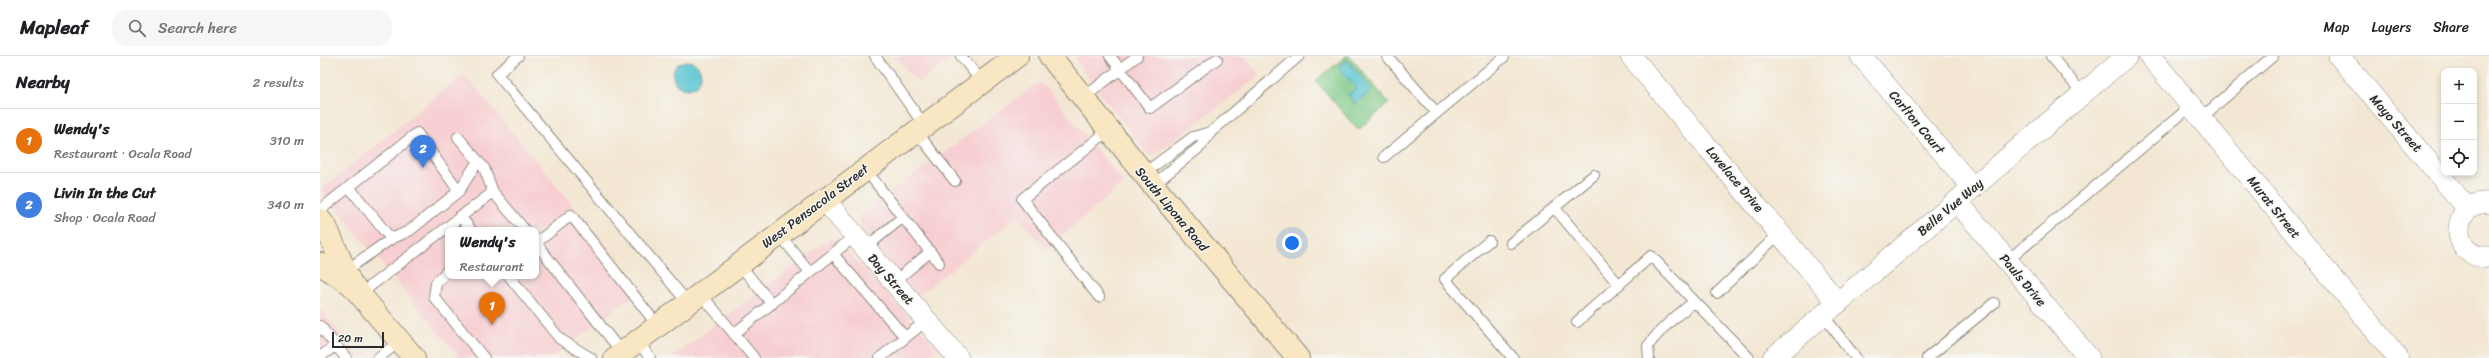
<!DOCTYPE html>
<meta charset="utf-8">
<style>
:root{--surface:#fff;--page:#f6f6f6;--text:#202124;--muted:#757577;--line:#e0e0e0;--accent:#1a73e8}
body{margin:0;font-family:Sriracha,sans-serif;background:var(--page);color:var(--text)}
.controls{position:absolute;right:12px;top:12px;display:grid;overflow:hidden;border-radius:8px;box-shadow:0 2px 6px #0003}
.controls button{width:36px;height:36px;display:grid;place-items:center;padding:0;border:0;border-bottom:1px solid var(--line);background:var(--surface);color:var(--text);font:20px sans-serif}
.scale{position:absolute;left:12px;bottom:10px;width:52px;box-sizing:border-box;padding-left:4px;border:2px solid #2b2b2b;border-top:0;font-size:11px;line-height:14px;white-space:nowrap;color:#2b2b2b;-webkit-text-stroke:3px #f6f6f2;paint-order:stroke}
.you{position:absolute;left:972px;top:187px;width:14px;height:14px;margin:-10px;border:3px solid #fff;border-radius:50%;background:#1a73e8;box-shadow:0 0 0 6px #1a73e833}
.badge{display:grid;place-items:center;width:26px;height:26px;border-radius:50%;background:var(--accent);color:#fff;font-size:13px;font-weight:700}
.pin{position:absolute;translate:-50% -33px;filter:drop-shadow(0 1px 2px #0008)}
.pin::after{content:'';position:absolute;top:21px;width:14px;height:12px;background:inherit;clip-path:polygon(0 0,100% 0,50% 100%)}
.popup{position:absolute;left:125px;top:171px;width:94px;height:52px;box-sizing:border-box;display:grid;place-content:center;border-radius:8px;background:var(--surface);filter:drop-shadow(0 1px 3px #0005);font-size:13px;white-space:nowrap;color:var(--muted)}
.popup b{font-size:15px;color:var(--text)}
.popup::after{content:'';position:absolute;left:50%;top:100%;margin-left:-8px;border:8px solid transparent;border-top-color:var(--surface)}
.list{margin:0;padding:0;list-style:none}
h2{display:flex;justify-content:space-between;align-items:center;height:52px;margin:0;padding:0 16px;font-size:17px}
h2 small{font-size:13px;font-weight:400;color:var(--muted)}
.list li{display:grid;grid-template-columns:26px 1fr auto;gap:12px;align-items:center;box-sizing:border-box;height:64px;padding:0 16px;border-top:1px solid var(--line)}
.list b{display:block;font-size:15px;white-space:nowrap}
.list p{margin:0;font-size:13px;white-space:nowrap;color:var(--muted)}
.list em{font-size:13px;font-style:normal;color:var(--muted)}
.icon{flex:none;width:22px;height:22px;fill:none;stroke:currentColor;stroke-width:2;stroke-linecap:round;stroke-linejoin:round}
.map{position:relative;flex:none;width:2169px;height:302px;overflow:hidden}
header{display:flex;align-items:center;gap:24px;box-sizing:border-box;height:56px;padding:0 20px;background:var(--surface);border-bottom:1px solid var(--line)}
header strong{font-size:19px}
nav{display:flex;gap:22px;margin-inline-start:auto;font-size:14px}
.search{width:280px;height:36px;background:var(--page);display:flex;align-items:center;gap:10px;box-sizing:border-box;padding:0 14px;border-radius:16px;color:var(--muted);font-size:15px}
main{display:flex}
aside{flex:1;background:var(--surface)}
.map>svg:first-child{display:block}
.built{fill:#f7cfd2;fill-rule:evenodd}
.green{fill:#7ec987;stroke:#547a59}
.water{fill:#58c4d2;stroke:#42787e}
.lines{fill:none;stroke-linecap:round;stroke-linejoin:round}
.lane-casing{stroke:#8f897f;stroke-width:12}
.street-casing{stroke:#8f897f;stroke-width:22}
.secondary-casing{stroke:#8f897f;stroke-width:24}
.lane{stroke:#fff;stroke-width:10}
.street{stroke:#fff;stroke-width:21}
.secondary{stroke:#f9e7c3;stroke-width:22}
.labels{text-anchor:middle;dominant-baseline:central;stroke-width:3;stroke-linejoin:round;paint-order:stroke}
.street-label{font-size:13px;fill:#2b2b2b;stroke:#f6f6f2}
</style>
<header>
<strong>Mapleaf</strong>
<div class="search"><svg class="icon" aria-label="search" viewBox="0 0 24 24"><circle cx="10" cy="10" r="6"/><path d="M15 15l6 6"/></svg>Search here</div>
<nav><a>Map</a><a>Layers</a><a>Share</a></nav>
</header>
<main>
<aside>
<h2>Nearby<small>2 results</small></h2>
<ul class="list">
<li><span class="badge" style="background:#e8710a">1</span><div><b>Wendy's</b><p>Restaurant · Ocala Road</p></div><em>310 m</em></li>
<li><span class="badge" style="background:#3f7fe0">2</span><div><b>Livin In the Cut</b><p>Shop · Ocala Road</p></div><em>340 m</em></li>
</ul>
</aside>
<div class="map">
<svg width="2169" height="302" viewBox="0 0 2169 302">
<rect width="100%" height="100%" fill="#f6f6f2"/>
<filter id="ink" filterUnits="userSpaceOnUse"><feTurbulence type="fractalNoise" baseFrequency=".025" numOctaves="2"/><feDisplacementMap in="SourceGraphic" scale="8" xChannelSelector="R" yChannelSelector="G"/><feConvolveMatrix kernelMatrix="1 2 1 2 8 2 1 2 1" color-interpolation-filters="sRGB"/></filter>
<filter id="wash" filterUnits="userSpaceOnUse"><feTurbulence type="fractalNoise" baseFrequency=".012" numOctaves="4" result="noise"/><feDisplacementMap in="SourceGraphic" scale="16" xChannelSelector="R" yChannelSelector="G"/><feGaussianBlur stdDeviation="0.9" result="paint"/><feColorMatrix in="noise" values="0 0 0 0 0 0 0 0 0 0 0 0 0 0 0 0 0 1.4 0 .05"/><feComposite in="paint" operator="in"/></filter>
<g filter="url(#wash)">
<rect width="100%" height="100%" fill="#f3e7d3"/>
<path class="built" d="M575 0H635L598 27Z
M755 0H925L940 19 832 101 828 99 762 14Z
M144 18 323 233 231 302H140L1 134ZM128 174H216V220H128Z
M716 28H721L728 34 804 127 725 194 697 160 597 241 541 172 539 160Z
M511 182 517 184 618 292 607 302H351Z
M0 253 31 291 41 302H0Z"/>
<path class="green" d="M1026 0H1029L1069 47 1038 74 996 25Z"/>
<path class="water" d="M1027 4 1052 34 1035 48 1028 39 1036 32 1018 11Z
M353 19a14 14 0 1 1 28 0a14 14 0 1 1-28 0Z"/>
</g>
<g filter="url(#ink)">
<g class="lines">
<defs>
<path id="lane" d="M198 0 177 18 368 247
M555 0 604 69
M641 0 662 26
M790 0 830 52 897 3
M1067 0 1117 57
M1731 0 1762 37
M762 43 817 0
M1881 62 1953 0
M596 75 635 125
M138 81 164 112 173 136
M1064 101 1184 1
M545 113 619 207
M823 118 873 81 891 76
M833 129 881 90 891 76 979 0
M29 131 71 183
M1234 151 1299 229
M0 154 97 77 139 135
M140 160 151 174
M459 178 490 216
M1169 185 1125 223 1193 302
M216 187 251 159 338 270
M216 187 302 297
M1191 187 1274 119
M545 192 583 161
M513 198 585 281
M1687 205 1871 50
M419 208 452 248
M128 214 116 227 114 241 164 302
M25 215 71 183 89 175 139 135 158 105
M189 220 240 283 271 302
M574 226 610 196
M1397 237 1460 177
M40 238 173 136 205 174
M381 238 434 302
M779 241 702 143 788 75
M1503 259 1536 302
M1257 266 1331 200 1429 302
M0 270 26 302
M414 278 535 180
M318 285 330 302
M0 301 16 289
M58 302 80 285
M560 302 607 264
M1329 302 1328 290C1341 272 1357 259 1374 246
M1607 302 1674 247"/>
<path id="street" d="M1311 0 1518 247
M1541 0 1653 132
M1830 0 2078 302
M2019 0 2148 153
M504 143 638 302
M1637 145 1769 302
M2169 147C2131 143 2127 203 2169 201
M1453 302 1807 0"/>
<path id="secondary" d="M730 0 833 129 978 302
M0 164 6 171 31 228
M0 208 31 228 94 302
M295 302 697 0"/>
</defs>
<use href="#lane" class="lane-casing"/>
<use href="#street" class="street-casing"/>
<use href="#secondary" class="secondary-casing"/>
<use href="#lane" class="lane"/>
<use href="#street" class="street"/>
<use href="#secondary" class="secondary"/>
</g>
</g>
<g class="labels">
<g class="street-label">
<text transform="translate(1597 66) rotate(50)">Carlton Court</text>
<text transform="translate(2076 67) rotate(49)">Mayo Street</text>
<text transform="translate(1415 123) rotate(50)">Lovelace Drive</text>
<text transform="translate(495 150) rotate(-37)">West Pensacola Street</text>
<text transform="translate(1630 151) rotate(-40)">Belle Vue Way</text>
<text transform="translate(1954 151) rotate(51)">Murat Street</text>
<text transform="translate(852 153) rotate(50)">South Lipona Road</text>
<text transform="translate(571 223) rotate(49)">Day Street</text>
<text transform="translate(1703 224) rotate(50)">Pauls Drive</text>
</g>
</g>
</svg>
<div class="controls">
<button>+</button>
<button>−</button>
<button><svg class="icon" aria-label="locate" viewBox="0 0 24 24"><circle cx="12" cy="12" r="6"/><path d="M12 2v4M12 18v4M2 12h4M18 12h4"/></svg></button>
</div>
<div class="scale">20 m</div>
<div class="you"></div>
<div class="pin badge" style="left:172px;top:269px;background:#e8710a">1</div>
<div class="popup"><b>Wendy's</b>Restaurant</div>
<div class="pin badge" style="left:103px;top:112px;background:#3f7fe0">2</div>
</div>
</main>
